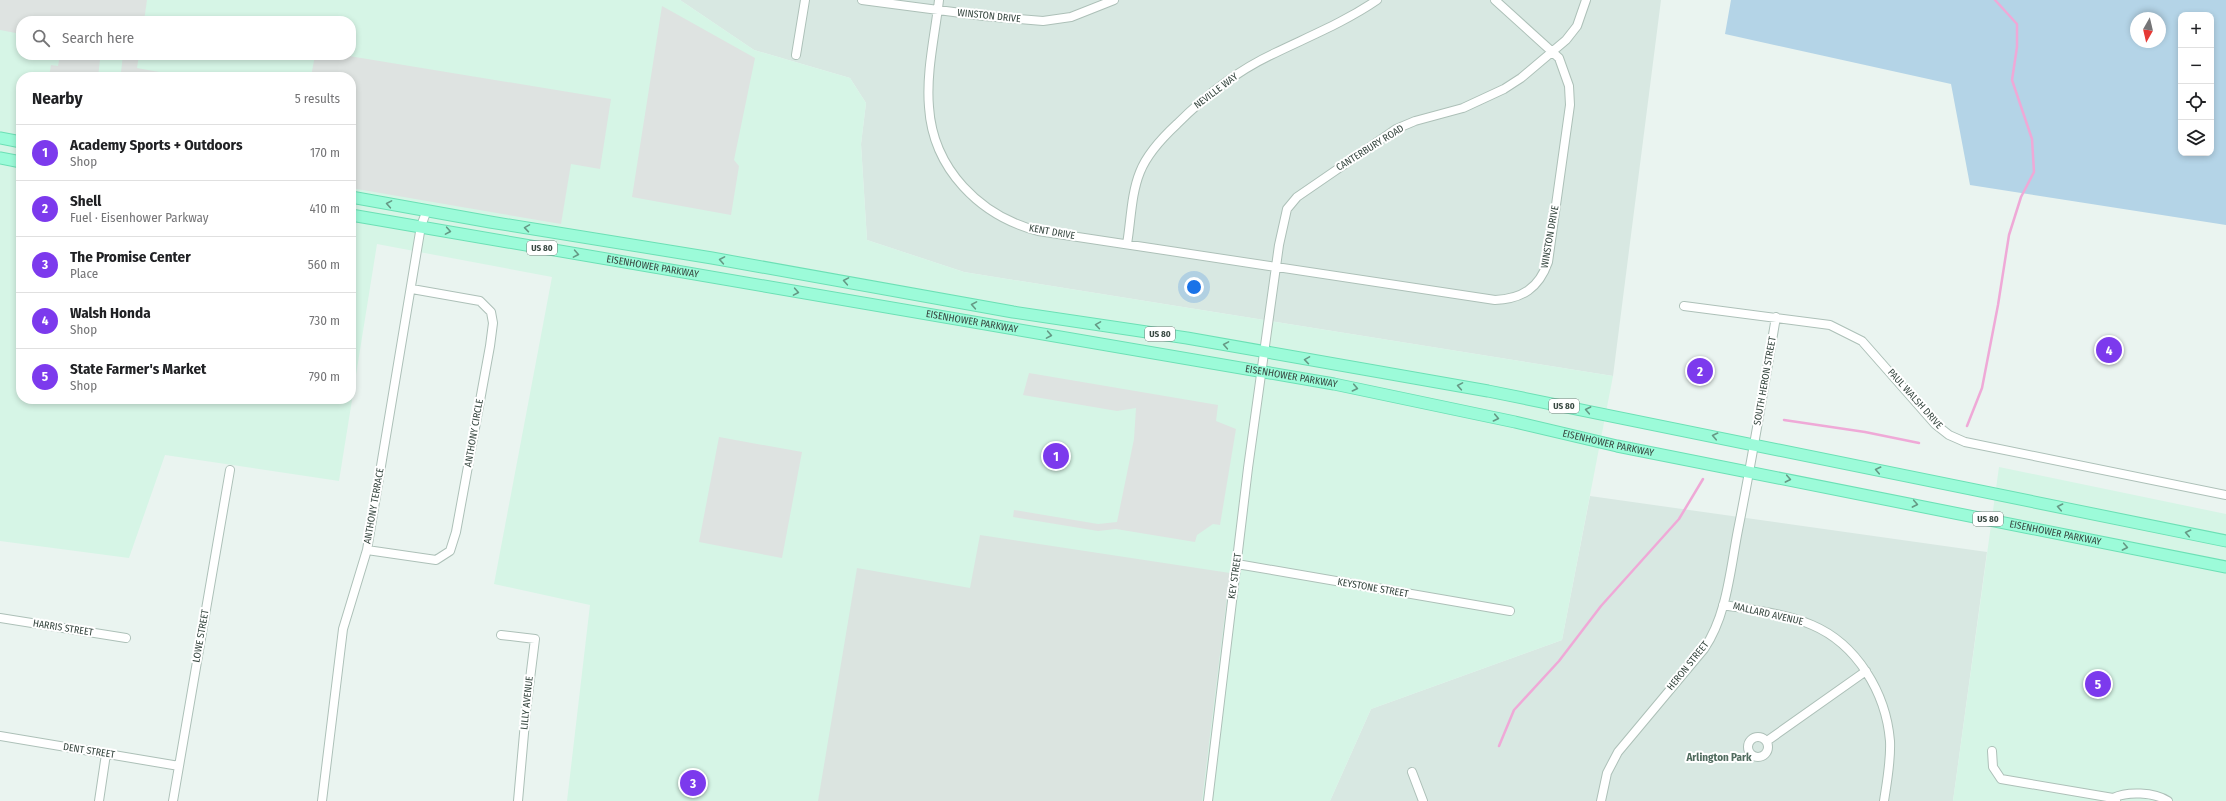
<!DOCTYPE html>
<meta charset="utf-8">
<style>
:root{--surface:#fff;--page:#f6f6f6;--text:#202124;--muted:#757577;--line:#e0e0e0;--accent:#7c3aed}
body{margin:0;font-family:"Fira Sans Condensed",sans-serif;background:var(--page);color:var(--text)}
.controls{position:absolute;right:12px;top:12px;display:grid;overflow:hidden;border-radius:8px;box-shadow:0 2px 6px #0003}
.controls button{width:36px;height:36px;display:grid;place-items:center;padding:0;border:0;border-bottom:1px solid var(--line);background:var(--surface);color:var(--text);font:20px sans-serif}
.compass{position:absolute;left:2130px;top:12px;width:36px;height:36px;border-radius:50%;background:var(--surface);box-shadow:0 2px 6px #0003;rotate:188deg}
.you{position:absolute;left:1194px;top:287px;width:14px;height:14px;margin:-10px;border:3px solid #fff;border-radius:50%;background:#1a73e8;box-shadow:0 0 0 6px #1a73e833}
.badge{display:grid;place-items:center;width:26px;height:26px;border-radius:50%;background:var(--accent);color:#fff;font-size:13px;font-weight:700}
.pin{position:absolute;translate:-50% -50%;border:2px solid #fff;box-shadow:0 1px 4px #0006}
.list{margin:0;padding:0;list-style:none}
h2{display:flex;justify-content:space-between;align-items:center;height:52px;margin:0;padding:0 16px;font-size:17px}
h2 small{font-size:13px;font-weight:400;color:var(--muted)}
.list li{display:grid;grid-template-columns:26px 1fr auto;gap:12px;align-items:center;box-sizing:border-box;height:56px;padding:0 16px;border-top:1px solid var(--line)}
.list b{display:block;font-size:15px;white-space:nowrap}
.list p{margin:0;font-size:13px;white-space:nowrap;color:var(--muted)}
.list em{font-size:13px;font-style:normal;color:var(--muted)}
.icon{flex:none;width:22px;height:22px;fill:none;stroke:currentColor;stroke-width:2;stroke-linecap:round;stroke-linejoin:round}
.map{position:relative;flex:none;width:2226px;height:801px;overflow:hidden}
.search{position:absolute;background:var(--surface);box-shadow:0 2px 6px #0003;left:16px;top:16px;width:340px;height:44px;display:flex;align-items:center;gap:10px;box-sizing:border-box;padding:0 14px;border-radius:16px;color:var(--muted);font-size:15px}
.panel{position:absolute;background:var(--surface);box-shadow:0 2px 6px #0003;left:16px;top:72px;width:340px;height:332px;border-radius:16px}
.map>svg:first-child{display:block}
.residential{fill:#d8e8e2}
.commercial{fill:#d6f5e6;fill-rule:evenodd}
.industrial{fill:#dbe4e0}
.green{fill:#b4d4e7;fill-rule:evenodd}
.parking{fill:#dee3e1}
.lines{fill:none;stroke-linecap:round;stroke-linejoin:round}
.stream{stroke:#efa9d7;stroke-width:2.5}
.minor-casing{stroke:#adc0b8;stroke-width:10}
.major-casing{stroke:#6ce0b5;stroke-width:13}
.minor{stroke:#fff;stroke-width:8}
.major{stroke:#9cfbd9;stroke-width:11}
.oneway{stroke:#659985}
.labels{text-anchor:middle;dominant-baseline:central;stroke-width:4;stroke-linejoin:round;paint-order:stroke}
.shield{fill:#fff;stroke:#747f7a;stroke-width:1}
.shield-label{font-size:9px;font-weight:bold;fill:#384841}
.street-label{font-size:10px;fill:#384841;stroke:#fff}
.neighbourhood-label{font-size:11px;font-weight:bold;fill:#506b5e;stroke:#fff}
</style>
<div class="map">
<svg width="2226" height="801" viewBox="0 0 2226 801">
<rect width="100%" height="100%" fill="#eaf4f0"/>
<path class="residential" d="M680 0H1661L1613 376 964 272 867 240 861 144 866 103 850 78 754 50Z
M1590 496 1987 552 1953 801H1330L1371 709 1562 640Z"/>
<path class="commercial" d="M0 0H680L754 50 850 78 866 103 861 144 867 240 964 272 1613 376 1562 640 1371 709 1330 801H567L590 605 494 584 552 277 377 244 339 481 165 455 129 558 0 541ZM21 21H351V55H21ZM21 77H351V399H21Z
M1999 467 2226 514V801H1953Z"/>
<path class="industrial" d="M980 535 1230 573 1202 801H818L857 568 970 588Z"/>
<path class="green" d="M1731 0H2226V225L1970 185 1951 84 1725 34ZM2181 15H2211V153H2181ZM2136 18H2160V42H2136Z"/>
<path class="parking" d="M0 0H147L144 21H21V34L0 30Z
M662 6 755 58 734 160 739 166 731 215 632 197Z
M60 55 100 60 98 77H49L51 65 58 66Z
M123 55H139L137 68 187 77H149L121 72Z
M315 55H343L611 99 600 169 571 164 561 224 351 188V151L354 130 351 129V77H311Z
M1029 373 1218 405 1216 421 1236 429 1220 525 1213 524 1197 535 1195 542 1116 529 1098 531 1013 517 1014 510 1098 524 1117 522 1134 439 1136 408 1117 411 1023 395Z
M719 437 802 452 782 558 699 542Z"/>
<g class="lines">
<path class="stream" d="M1784 420 1865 432 1919 443
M1967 426 1982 388 1998 305 2009 235 2021 197 2034 172 2032 139 2012 80 2017 47V24L1995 0
M1499 746 1514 710 1559 661 1601 606 1679 519 1703 479"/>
<defs>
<path id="minor" d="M862 0 984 16 1043 21 1071 17 1114 0
M939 0C935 35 926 72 929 107 933 169 980 216 1038 231L1495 300C1522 299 1539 288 1548 262L1570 105 1569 86 1559 58 1495 0
M796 55 805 0
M1127 244C1131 221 1131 194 1140 172 1147 154 1163 137 1177 124 1205 96 1238 70 1275 53 1310 36 1345 22 1377 0
M1684 306 1830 325 1862 341 1935 424 1949 435 1965 442 2226 495
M367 550 436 560 450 551 456 532 490 346 493 323 491 312 480 301 412 289
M1237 564 1510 611
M1723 605C1753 610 1784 613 1812 625 1857 644 1886 693 1890 741 1891 761 1887 781 1884 801
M0 618 126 638
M501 635 535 639 526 711 518 801
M0 736 179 766
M1748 747a10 10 0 1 1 20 0a10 10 0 1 1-20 0Z
M1767 741 1866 671
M1992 751 1993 767 2001 779 2113 798 2116 801
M1412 772 1423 801
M2113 798C2127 791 2154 792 2168 801
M99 801 106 754
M173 801 230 470
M322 801 343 629 367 550 421 226 427 210
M1208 801 1248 468 1279 245 1287 209 1297 197 1396 129 1415 121 1463 108 1504 89 1521 78 1566 40 1577 26 1586 0
M1601 801 1607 773 1618 752 1704 649C1727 615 1730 571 1738 530 1752 460 1764 388 1776 317"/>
<g id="major">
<path d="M0 138 21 142"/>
<path d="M0 158 21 162"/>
<path d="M351 197 490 222 712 258 1013 312 1187 338 1488 391 2226 541"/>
<path id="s1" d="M351 215 1334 384 1515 422 1617 446 2226 567"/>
</g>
</defs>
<use href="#minor" class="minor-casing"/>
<use href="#major" class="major-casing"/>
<use href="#minor" class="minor"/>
<use href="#major" class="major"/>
</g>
<defs><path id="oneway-chevron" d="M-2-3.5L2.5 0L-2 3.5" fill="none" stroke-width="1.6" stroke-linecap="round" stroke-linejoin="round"/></defs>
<g class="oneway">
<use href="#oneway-chevron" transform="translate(389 204) rotate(-170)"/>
<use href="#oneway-chevron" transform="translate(527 228) rotate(-171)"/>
<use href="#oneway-chevron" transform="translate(448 231) rotate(10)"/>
<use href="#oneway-chevron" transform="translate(576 254) rotate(10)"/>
<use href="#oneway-chevron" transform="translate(722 260) rotate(-170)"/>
<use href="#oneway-chevron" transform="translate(846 281) rotate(-170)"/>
<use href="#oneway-chevron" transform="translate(796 292) rotate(10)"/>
<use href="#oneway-chevron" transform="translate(974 305) rotate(-170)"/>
<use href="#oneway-chevron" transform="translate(1098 325) rotate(-171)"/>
<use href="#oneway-chevron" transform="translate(1049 335) rotate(10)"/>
<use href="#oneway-chevron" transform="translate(1226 345) rotate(-170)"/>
<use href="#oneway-chevron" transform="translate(1307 360) rotate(-171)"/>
<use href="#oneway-chevron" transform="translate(1460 386) rotate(-170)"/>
<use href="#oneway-chevron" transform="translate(1355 388) rotate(12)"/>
<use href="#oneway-chevron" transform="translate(1588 410) rotate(-169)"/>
<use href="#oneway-chevron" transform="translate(1496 418) rotate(12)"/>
<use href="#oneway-chevron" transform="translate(1715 436) rotate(-168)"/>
<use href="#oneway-chevron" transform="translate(1878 470) rotate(-168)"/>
<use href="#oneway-chevron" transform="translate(1788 479) rotate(11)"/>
<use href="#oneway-chevron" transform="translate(1915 504) rotate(11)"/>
<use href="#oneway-chevron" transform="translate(2060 507) rotate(-168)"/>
<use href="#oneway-chevron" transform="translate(2188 533) rotate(-168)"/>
<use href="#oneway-chevron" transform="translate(2125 547) rotate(11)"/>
</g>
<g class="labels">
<g class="shield">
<rect x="527" y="241" width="30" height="14" rx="3"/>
<rect x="1145" y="327" width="30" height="14" rx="3"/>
<rect x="1549" y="399" width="30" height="14" rx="3"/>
<rect x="1973" y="512" width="30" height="14" rx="3"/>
</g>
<g class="shield-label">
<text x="542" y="248">US 80</text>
<text x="1160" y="334">US 80</text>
<text x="1564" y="406">US 80</text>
<text x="1988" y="519">US 80</text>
</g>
<g class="street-label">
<text transform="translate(989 16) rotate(6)">WINSTON DRIVE</text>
<text transform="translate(1216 91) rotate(-37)">NEVILLE WAY</text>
<text transform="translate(1370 148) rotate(-32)">CANTERBURY ROAD</text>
<text transform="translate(1052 232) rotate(10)">KENT DRIVE</text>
<text transform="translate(1550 237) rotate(-80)">WINSTON DRIVE</text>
<text stroke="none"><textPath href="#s1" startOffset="306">EISENHOWER PARKWAY</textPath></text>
<text stroke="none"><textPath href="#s1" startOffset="630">EISENHOWER PARKWAY</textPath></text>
<text stroke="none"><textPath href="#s1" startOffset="954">EISENHOWER PARKWAY</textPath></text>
<text transform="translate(1765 381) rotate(-80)">SOUTH HERON STREET</text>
<text transform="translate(1915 399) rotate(48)">PAUL WALSH DRIVE</text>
<text transform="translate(474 433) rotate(-80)">ANTHONY CIRCLE</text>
<text stroke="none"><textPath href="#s1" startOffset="1278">EISENHOWER PARKWAY</textPath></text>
<text transform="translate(374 506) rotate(-80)">ANTHONY TERRACE</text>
<text stroke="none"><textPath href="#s1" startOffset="1734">EISENHOWER PARKWAY</textPath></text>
<text transform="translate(1235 576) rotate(-82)">KEY STREET</text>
<text transform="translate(1373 588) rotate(10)">KEYSTONE STREET</text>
<text transform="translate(1768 614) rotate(13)">MALLARD AVENUE</text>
<text transform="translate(63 628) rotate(9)">HARRIS STREET</text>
<text transform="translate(201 636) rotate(-80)">LOWE STREET</text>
<text transform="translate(1688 666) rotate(-51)">HERON STREET</text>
<text transform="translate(527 703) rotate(-84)">LILLY AVENUE</text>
<text transform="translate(89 751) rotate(9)">DENT STREET</text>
</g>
<g class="neighbourhood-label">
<text x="1719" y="757">Arlington Park</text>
</g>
</g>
</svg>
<div class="controls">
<button>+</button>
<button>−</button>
<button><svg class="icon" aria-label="locate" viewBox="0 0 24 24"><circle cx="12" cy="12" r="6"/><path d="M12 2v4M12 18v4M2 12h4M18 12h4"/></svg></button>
<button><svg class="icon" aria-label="layers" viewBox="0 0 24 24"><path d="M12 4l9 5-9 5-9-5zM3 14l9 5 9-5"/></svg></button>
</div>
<svg class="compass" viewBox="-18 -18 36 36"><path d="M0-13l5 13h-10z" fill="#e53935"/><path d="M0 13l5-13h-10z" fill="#757577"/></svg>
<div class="you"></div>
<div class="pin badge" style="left:1056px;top:456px">1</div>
<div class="pin badge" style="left:1700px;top:371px">2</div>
<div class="pin badge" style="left:693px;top:783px">3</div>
<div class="pin badge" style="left:2109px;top:350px">4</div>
<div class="pin badge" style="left:2098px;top:684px">5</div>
<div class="search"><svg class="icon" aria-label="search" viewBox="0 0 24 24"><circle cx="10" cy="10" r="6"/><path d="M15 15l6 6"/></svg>Search here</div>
<section class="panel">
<h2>Nearby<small>5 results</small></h2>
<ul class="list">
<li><span class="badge">1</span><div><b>Academy Sports + Outdoors</b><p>Shop</p></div><em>170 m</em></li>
<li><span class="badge">2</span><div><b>Shell</b><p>Fuel · Eisenhower Parkway</p></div><em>410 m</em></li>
<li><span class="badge">3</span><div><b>The Promise Center</b><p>Place</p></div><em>560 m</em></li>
<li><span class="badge">4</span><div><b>Walsh Honda</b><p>Shop</p></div><em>730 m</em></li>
<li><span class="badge">5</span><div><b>State Farmer's Market</b><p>Shop</p></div><em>790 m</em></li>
</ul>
</section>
</div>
